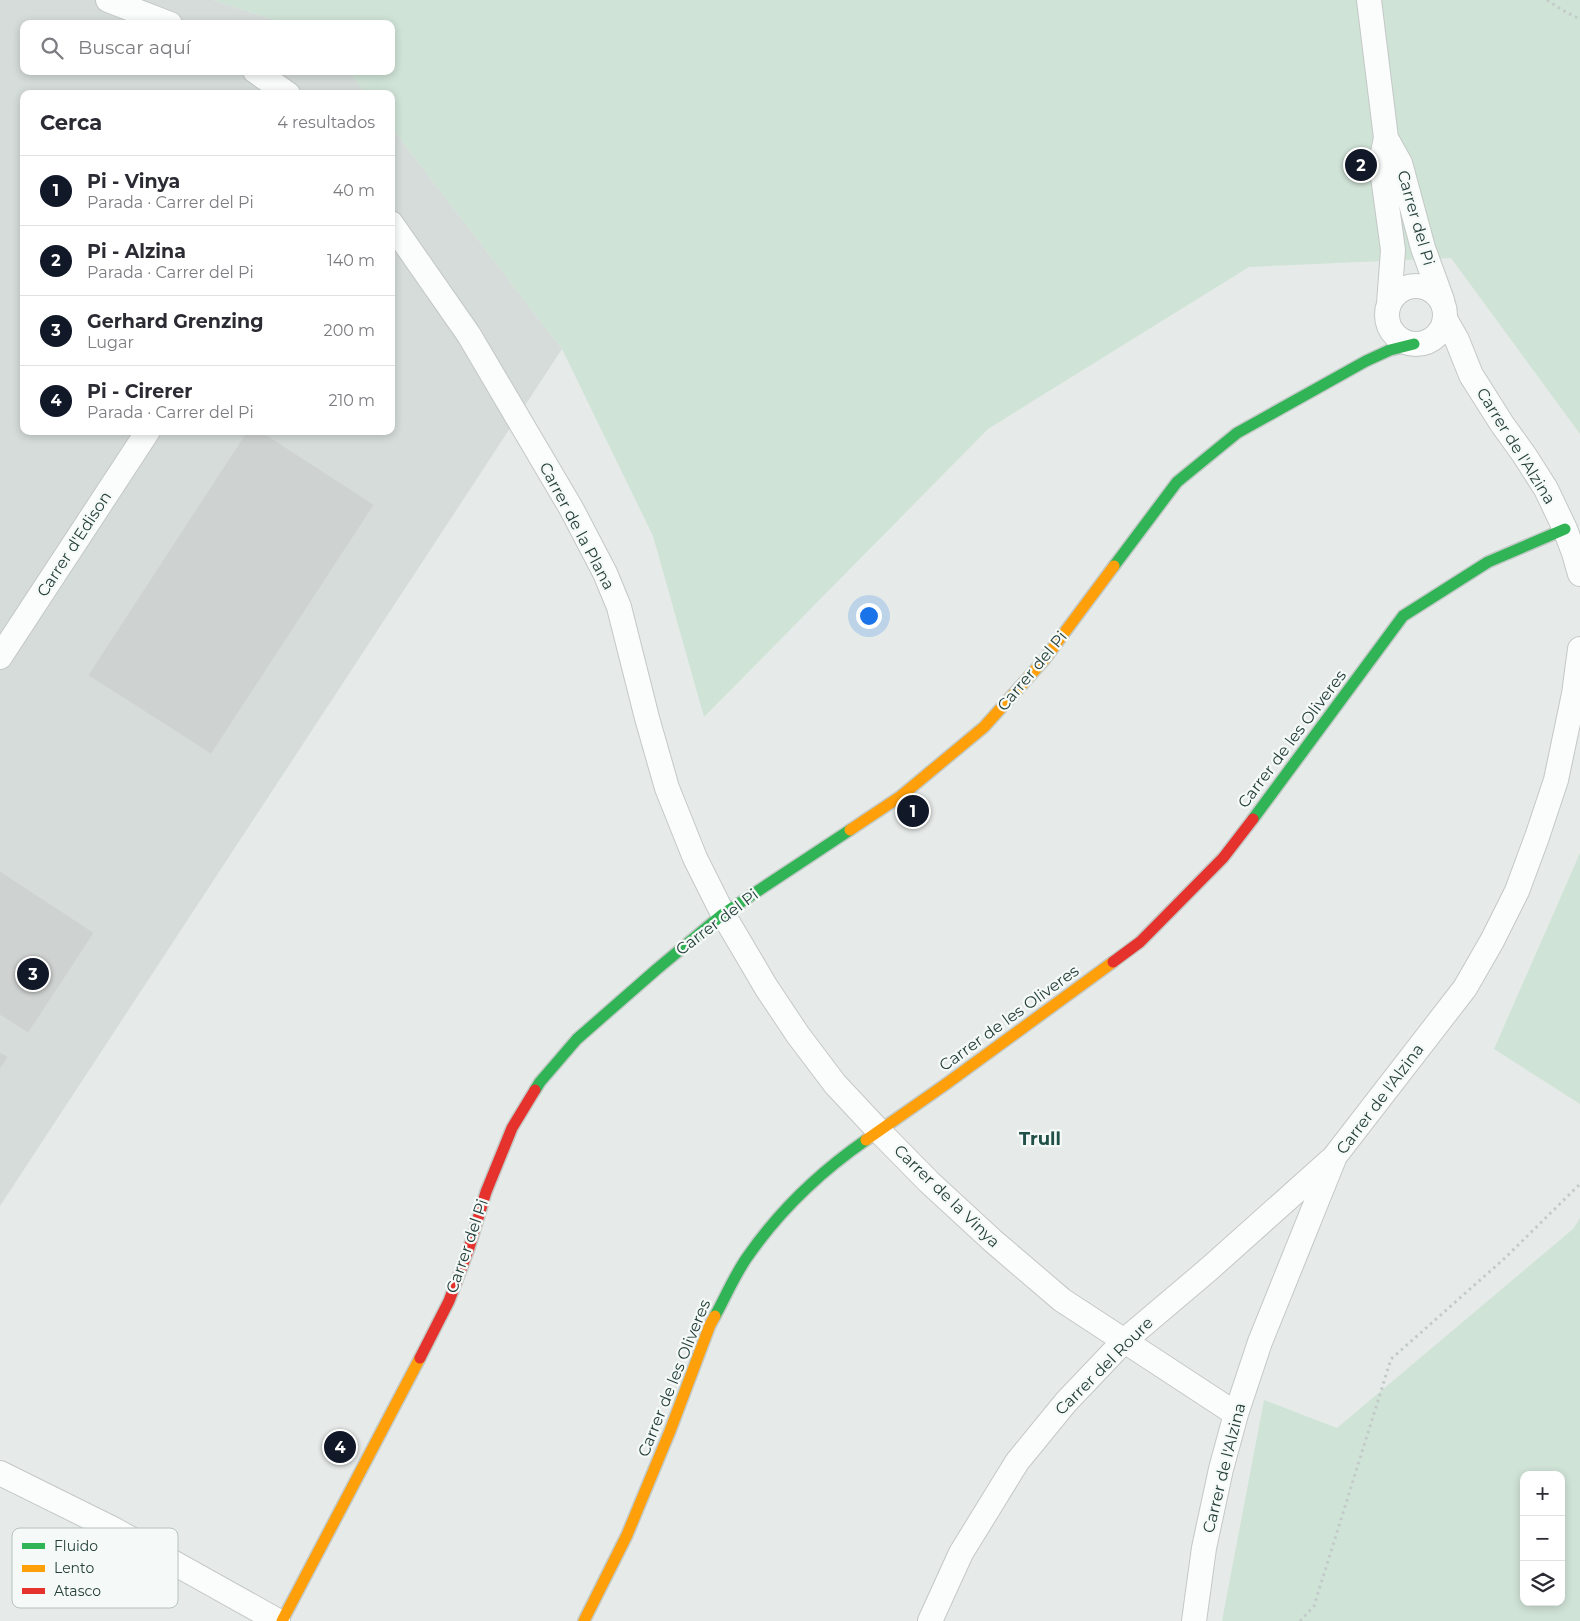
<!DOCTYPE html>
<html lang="es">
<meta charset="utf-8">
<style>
:root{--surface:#fff;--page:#f7f7f7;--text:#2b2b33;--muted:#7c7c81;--line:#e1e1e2;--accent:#111827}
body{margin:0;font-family:Montserrat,sans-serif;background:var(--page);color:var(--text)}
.controls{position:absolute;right:15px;bottom:15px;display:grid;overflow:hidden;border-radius:10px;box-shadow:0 2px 8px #0003}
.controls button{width:45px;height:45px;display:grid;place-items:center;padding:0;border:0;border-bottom:1px solid var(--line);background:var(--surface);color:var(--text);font:25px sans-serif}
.you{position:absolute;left:868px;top:615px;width:18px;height:18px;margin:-12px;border:4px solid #fff;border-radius:50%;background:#1a73e8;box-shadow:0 0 0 8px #1a73e833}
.badge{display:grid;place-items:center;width:32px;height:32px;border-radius:50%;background:var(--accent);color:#fff;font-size:16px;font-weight:700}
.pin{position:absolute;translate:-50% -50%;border:2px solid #fff;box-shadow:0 1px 5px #0006}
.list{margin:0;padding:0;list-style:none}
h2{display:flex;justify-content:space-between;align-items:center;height:65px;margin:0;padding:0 20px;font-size:21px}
h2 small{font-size:16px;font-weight:400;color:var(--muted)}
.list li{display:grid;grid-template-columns:32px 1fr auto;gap:15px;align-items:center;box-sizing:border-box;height:70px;padding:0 20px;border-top:1px solid var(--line)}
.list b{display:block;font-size:19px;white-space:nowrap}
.list p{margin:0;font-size:16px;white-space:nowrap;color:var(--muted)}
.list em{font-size:16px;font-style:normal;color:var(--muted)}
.icon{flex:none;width:28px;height:28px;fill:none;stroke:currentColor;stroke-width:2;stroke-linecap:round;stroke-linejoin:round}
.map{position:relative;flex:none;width:1580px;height:1621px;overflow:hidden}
.search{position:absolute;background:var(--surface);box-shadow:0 2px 8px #0003;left:20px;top:20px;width:375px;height:55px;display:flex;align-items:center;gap:12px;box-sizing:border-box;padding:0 18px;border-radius:10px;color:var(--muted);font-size:19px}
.panel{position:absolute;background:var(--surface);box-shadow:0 2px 8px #0003;left:20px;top:90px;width:375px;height:345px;border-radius:10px}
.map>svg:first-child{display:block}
.built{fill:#d5dcd9}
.green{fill:#d0e3d7;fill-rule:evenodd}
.building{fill:#ced2d1;stroke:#cfd4d2}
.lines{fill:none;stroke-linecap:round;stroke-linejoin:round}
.street-casing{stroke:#c3c8c6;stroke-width:26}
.fast-casing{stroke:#c2c9c6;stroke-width:14}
.slow-casing{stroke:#c2c9c6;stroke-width:14}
.jam-casing{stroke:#c2c9c6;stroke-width:14}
.path{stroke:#c2cbc9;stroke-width:3;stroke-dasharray:2.5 4;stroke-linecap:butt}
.street{stroke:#fbfcfc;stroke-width:24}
.fast{stroke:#30b455;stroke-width:11}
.slow{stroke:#ff9f0a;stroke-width:11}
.jam{stroke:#e5322d;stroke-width:11}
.labels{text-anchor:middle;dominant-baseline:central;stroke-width:4.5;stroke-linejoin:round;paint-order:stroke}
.street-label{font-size:16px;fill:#243f39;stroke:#f5faf8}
.neighbourhood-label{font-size:18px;font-weight:bold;fill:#205047;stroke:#f5faf8}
.key{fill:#f5faf8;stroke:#b6c2bf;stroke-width:1}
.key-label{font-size:14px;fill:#243f39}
</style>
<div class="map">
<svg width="1580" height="1621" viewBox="0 0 1580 1621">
<rect width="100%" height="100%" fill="#e6ebe9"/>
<path class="built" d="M0 0H213L287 24H24V71H349L366 94H24V431H391V127L562 349 0 1206Z"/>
<path class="green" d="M213 0H1580V434L1451 258 1249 267 988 429 704 717 653 536 562 349 391 127V94H366L349 71H391V24H287Z
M1580 853V1104L1494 1049Z
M1580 1218V1621H1222L1264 1400 1337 1428 1573 1229ZM1524 1475H1561V1602H1524Z"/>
<path class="building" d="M248 431H259L373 505 211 753 89 675Z
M0 872 93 933 28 1032 0 1014Z
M0 1053 7 1057 0 1068Z"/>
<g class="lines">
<defs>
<path id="street" d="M108 0 170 24
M1369 0 1386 138 1381 162 1393 250 1389 304
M255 71 288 94
M1386 138 1400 163 1423 248 1442 300
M391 223 469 335 571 508 605 573 619 607 647 718 667 788 695 858 723 914 766 987 798 1035 835 1084 878 1130 929 1182 993 1241 1062 1300 1236 1414
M1387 315a29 29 0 1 1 58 0a29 29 0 1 1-58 0Z
M1445 319 1457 340 1471 375 1502 424 1525 456 1546 489 1565 529 1574 553 1580 574
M0 657 148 431
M0 1473 115 1530 278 1621
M930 1621 961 1553 1017 1462 1066 1402 1124 1341 1209 1269 1331 1160
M1194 1621 1204 1548 1221 1469 1236 1414 1260 1342 1335 1156 1465 988 1492 941 1517 891 1537 837 1556 780 1574 694 1580 649"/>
<path id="fast" d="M1114 566 1177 482 1237 433 1366 361 1390 350 1414 344
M1253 819 1403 616 1488 562 1565 529
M535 1090 540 1082 577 1039 657 969 723 914 850 830
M715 1316C726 1296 735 1274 748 1256 780 1210 820 1172 866 1140"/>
<path id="slow" d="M850 830 901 796 984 727 1044 660 1114 566
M866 1140 946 1084 1113 962
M282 1621 420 1358
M584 1621 627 1535 670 1431 710 1325 715 1316"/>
<path id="jam" d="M1113 962 1140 942 1223 858 1253 819
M420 1358 449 1301 469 1248 486 1192 512 1128 535 1090"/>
</defs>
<use href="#street" class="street-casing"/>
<use href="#fast" class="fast-casing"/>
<use href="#slow" class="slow-casing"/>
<use href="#jam" class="jam-casing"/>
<path class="path" d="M1547 0 1562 10 1580 19
M1300 1621 1314 1606 1391 1359 1505 1258 1580 1184"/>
<use href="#street" class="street"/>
<use href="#fast" class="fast"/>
<use href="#slow" class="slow"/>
<use href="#jam" class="jam"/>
</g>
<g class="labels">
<g class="street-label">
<text transform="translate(1416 218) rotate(74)">Carrer del Pi</text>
<text transform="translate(1516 446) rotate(58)">Carrer de l'Alzina</text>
<text transform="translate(577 526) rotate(62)">Carrer de la Plana</text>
<text transform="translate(74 544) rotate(-57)">Carrer d'Edison</text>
<text transform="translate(1032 671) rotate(-50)">Carrer del Pi</text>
<text transform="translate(1292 739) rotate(-53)">Carrer de les Oliveres</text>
<text transform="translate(717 922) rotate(-37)">Carrer del Pi</text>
<text transform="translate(1009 1018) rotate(-36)">Carrer de les Oliveres</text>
<text transform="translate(1380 1099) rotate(-53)">Carrer de l'Alzina</text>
<text transform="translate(947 1196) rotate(44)">Carrer de la Vinya</text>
<text transform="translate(467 1246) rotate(-71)">Carrer del Pi</text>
<text transform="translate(1104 1366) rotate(-45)">Carrer del Roure</text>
<text transform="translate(674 1378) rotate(-68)">Carrer de les Oliveres</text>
<text transform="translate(1224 1468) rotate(-76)">Carrer de l'Alzina</text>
</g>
<g class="neighbourhood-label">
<text x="1040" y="1139">Trull</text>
</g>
</g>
<rect x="12" y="1528" width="166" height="80" rx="8" class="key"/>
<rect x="22" y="1543" width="23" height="6" fill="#30b455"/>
<rect x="22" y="1565" width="23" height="7" fill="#ff9f0a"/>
<rect x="22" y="1588" width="23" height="6" fill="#e5322d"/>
<g class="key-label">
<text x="54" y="1551">Fluido</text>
<text x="54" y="1573">Lento</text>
<text x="54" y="1596">Atasco</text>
</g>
</svg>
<div class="controls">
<button>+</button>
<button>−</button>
<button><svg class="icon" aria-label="layers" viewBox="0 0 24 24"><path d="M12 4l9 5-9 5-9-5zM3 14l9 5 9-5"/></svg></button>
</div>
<div class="you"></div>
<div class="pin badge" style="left:913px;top:811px">1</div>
<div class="pin badge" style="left:1361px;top:165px">2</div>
<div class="pin badge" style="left:33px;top:974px">3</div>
<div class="pin badge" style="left:340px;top:1447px">4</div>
<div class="search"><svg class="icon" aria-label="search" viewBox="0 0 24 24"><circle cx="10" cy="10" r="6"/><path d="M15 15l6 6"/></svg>Buscar aquí</div>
<section class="panel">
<h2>Cerca<small>4 resultados</small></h2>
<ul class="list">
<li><span class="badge">1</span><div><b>Pi - Vinya</b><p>Parada · Carrer del Pi</p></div><em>40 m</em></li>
<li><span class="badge">2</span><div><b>Pi - Alzina</b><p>Parada · Carrer del Pi</p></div><em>140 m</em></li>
<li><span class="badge">3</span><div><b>Gerhard Grenzing</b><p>Lugar</p></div><em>200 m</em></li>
<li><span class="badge">4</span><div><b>Pi - Cirerer</b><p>Parada · Carrer del Pi</p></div><em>210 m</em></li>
</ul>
</section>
</div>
